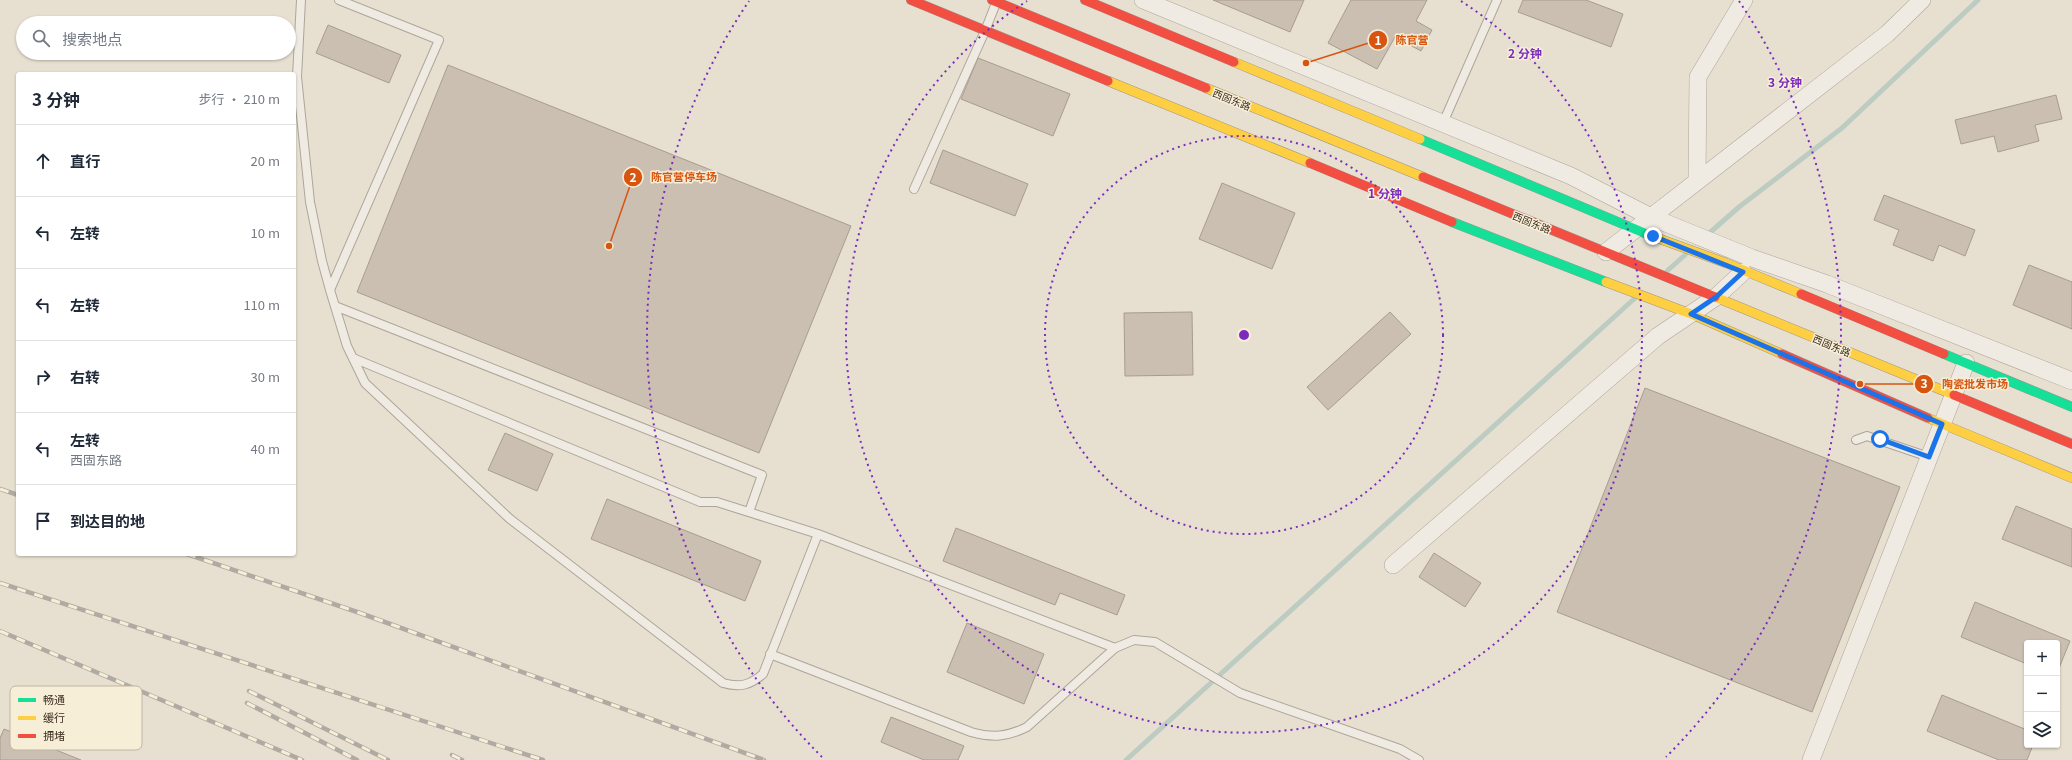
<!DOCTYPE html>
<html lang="zh">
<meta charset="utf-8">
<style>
:root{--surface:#fff;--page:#f6f6f7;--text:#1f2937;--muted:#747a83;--line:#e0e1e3}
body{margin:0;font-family:Georgia,"Noto Sans SC",serif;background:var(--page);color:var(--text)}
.controls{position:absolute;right:12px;bottom:12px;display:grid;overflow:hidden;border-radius:4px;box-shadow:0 1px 3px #0004}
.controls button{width:36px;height:36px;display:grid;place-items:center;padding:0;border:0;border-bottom:1px solid var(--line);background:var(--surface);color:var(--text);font:20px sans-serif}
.stop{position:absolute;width:12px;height:12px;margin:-9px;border:3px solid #1a73e8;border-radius:50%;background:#fff}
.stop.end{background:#1a73e8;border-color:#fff;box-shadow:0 1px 4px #0008}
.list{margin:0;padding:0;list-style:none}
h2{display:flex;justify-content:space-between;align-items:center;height:52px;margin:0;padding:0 16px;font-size:17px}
h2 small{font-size:13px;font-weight:400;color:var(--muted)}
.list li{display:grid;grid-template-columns:26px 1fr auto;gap:12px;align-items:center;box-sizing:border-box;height:72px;padding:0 16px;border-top:1px solid var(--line)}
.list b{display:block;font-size:15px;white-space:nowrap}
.list p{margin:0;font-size:13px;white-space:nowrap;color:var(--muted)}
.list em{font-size:13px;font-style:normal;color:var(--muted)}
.icon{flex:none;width:22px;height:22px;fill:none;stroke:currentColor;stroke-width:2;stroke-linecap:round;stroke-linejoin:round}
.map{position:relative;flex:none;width:2072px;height:760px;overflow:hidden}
.search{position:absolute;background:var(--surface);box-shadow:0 1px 3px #0004;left:16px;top:16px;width:280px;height:44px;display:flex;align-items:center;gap:10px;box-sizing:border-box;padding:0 14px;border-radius:22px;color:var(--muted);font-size:15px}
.panel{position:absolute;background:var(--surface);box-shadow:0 1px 3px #0004;left:16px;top:72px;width:280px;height:484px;border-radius:4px}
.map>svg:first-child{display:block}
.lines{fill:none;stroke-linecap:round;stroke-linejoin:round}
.stream{stroke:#bcccc2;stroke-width:5}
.building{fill:#cbbfb2;stroke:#a89c90}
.lane-casing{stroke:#ada599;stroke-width:10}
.street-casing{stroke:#ada599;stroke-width:18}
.fast-casing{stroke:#9c958a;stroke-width:10}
.slow-casing{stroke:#9c958a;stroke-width:10}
.jam-casing{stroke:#9c958a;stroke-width:10}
.lane{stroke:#efebe3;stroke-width:8}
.street{stroke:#efebe3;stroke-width:17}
.fast{stroke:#16e098;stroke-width:9}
.slow{stroke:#ffcf43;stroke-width:9}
.jam{stroke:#f24e42;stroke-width:9}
.rail-casing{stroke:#afaaa2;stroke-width:4.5}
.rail{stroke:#f7eed8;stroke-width:3;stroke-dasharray:9;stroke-linecap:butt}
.route{stroke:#1a73e8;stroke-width:5}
.ring{fill:none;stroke:#7b2cbf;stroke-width:2;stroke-dasharray:2 4}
.labels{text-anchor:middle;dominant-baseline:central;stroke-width:3;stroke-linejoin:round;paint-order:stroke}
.street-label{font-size:10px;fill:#3d2e20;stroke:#f7eed8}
.key{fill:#f7eed8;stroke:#bfb4a1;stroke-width:1}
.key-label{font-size:11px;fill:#3d2e20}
.centre{fill:#7b2cbf;stroke:#f7eed8;stroke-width:2}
.ring-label{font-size:12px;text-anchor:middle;font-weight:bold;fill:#7b2cbf;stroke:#f7eed8;stroke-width:3;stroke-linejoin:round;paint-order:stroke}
.leader{fill:none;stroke:#d7550e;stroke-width:1.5}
.callout-dot{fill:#d7550e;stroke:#f7eed8;stroke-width:1.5}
.mark-label{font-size:12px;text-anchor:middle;font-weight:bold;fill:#fff}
.callout-label{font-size:11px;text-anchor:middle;font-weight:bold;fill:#d7550e;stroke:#f7eed8;stroke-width:3;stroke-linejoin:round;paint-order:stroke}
</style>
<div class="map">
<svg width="2072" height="760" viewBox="0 0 2072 760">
<rect width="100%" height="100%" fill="#e7e0d1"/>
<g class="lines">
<path class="stream" d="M1706 236 1739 207 1842 128 1978 0
M1667 271 1685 255
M1126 760 1635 298"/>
</g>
<path class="building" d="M1213 0H1304L1290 32Z
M1351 0H1427L1416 21 1432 30 1421 51 1395 37 1377 69 1328 43Z
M1523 0H1586L1623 14 1611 47 1518 12Z
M328 25 401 55 389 83 316 53Z
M978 58 1070 94 1053 136 961 99Z
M448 65 851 226 759 453 357 292Z
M2056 95 2062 119 2035 125 2039 141 1998 152 1994 136 1961 144 1955 120Z
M943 150 1028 184 1015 216 930 183Z
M1222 183 1295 213 1272 269 1199 239Z
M1884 195 1975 230 1965 256 1939 245 1933 261 1893 245 1899 230 1874 220Z
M2029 265 2072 282V329L2013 305Z
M1192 312 1193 375 1125 376 1124 313Z
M1390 312 1411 334 1328 410 1307 387Z
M1645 388 1900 487 1812 712 1557 612Z
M505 433 553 454 537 491 488 470Z
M607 499 761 561 745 601 591 539Z
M2016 506 2072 529V567L2002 539Z
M956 528 1125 595 1117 615 1060 593 1055 605 943 561Z
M1434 553 1481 583 1465 607 1419 577Z
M1975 602 2070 641 2057 673V643H2027V664L1961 637Z
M967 623 1044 654 1024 704 947 672Z
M1942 695 2027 730V745H2033L2027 760H1999L1927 731Z
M891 717 964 746 958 760H924L881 742Z
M4 729 81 760H0V738Z"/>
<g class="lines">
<defs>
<path id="lane" d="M301 0 297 77 310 202 322 261 330 290
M339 0 439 40 330 290 347 346 365 383 510 519 723 683C740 688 750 685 763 674L818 534 1115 648
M1443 123 1497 0
M914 189 985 31 996 3
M335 306 762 475 749 512
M353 358 700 502H717L818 534
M1856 440 1867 436 1929 457
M770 654 971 732C992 738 1007 737 1027 727L1115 648 1134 640 1155 642 1240 693 1400 749 1419 760"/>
<path id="street" d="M1143 0 1571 176 1651 217 1752 258 1827 284 2072 381
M1697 181 1698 77 1744 0
M1606 252 1887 34 1922 0
M1393 565 1658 336 1716 297 1743 272
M1811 760 1966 363"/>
<path id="fast" d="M1420 139 1649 235
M1452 222 1606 282
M1944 354 2072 407"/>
<path id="slow" d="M1234 62 1420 139
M1108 81 1310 163
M1206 88 1423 177
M1649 235 1726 263 1801 294
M1606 282 1691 314 1782 354
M1715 297 1954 395
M1928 418 2072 478"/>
<path id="jam" d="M911 0 1108 81
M992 0 1206 88
M1085 0 1234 62
M1310 163 1452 222
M1423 177 1715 297
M1801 294 1944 354
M1782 354 1928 418
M1954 395 2072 444"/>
</defs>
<use href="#lane" class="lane-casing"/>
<use href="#street" class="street-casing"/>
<use href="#fast" class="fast-casing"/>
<use href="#slow" class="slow-casing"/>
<use href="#jam" class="jam-casing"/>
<use href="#lane" class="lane"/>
<use href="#street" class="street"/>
<use href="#fast" class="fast"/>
<use href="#slow" class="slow"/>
<use href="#jam" class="jam"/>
<defs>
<path id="rail" d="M0 489 18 495
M187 554 360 613 764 760
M0 583 543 760
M0 631 302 760
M249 691 388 760
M247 703 357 760
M452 755 462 760"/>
</defs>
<use href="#rail" class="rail-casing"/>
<use href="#rail" class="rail"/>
</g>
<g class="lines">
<path class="route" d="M1653 236 1743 272 1716 297 1691 314 1942 424 1929 457 1880 439"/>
</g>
<g class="ring">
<circle cx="1244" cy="335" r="199"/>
<path d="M1461 1A398 398 0 1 1 1027 1"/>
<path d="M822 757A597 597 0 0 1 749 1M1739 1A597 597 0 0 1 1666 757"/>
</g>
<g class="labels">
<g class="street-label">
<text transform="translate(1232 99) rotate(22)">西固东路</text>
<text transform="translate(1532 222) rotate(22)">西固东路</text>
<text transform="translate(1832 345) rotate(23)">西固东路</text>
</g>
</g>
<rect x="10" y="686" width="132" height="64" rx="6" class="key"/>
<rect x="18" y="698" width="18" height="4" fill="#16e098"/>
<rect x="18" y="716" width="18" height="4" fill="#ffcf43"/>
<rect x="18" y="734" width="18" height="4" fill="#f24e42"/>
<g class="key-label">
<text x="43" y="704">畅通</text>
<text x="43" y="722">缓行</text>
<text x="43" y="740">拥堵</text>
</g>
<circle cx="1244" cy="335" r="6" class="centre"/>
<g class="ring-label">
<text x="1525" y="58">2 分钟</text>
<text x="1785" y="87">3 分钟</text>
<text x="1385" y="198">1 分钟</text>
</g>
<path class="leader" d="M1306 63L1378 40M609 246L633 177M1860 384L1924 384"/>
<g class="callout-dot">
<circle cx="1306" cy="63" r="4"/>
<circle cx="609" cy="246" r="4"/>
<circle cx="1860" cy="384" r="4"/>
<circle cx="1378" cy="40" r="10"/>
<circle cx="633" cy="177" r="10"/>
<circle cx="1924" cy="384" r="10"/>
</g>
<g class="mark-label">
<text x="1378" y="45">1</text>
<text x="633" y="182">2</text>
<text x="1924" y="388">3</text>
</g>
<g class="callout-label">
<text x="1412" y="44">陈官营</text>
<text x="684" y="181">陈官营停车场</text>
<text x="1975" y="388">陶瓷批发市场</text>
</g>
</svg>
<div class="controls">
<button>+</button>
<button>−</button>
<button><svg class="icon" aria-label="layers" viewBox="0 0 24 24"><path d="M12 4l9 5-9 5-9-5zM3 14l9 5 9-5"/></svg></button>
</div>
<div class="stop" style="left:1880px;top:439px"></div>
<div class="stop end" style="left:1653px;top:236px"></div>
<div class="search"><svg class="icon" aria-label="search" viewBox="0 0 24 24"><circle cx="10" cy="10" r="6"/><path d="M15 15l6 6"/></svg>搜索地点</div>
<section class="panel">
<h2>3 分钟<small>步行 · 210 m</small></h2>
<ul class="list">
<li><svg class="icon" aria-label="ahead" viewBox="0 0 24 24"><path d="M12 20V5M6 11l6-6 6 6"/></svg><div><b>直行</b></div><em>20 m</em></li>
<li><svg class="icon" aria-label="left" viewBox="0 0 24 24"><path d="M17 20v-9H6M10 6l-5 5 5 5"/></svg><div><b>左转</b></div><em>10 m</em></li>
<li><svg class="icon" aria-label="left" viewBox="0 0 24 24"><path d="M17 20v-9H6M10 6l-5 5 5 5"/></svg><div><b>左转</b></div><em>110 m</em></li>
<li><svg class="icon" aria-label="right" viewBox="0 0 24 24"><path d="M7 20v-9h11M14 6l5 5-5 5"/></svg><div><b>右转</b></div><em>30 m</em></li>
<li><svg class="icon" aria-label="left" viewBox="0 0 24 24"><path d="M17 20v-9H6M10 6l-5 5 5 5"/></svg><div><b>左转</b><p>西固东路</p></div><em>40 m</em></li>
<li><svg class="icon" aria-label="arrive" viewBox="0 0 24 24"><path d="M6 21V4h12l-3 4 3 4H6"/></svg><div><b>到达目的地</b></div></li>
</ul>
</section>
</div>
